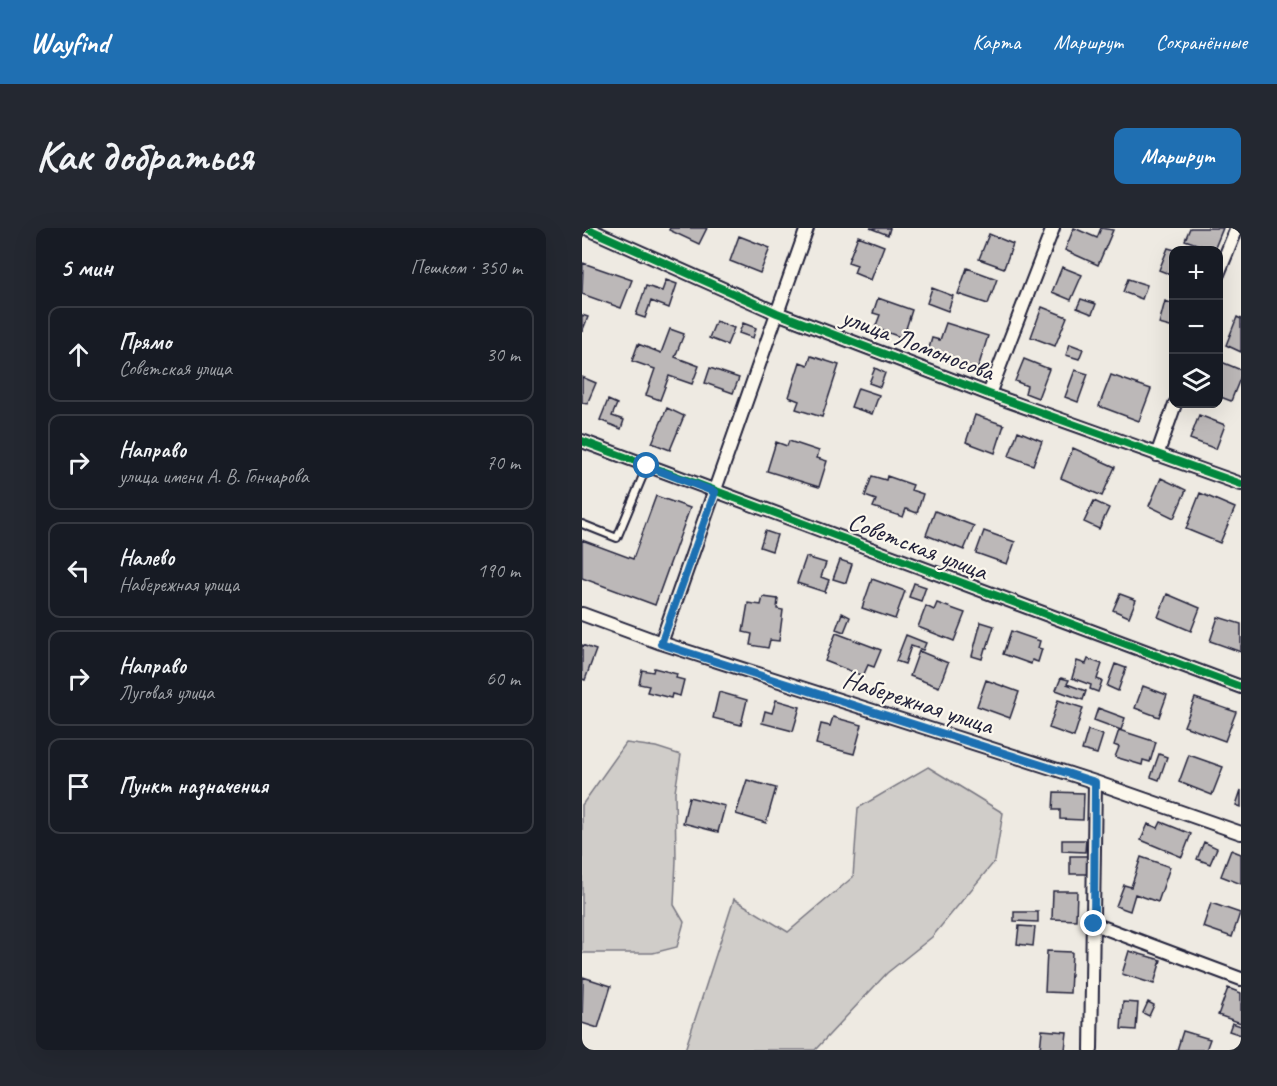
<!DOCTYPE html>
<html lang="ru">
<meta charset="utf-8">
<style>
:root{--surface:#171b24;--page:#242831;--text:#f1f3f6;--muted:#9ea1a6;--line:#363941;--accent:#1f6fb2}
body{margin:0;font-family:Caveat,sans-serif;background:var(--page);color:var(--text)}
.controls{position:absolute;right:18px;top:18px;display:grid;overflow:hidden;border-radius:12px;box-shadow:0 6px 24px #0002}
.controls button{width:54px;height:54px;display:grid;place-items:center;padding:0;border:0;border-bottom:2px solid var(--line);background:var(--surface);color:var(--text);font:30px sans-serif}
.stop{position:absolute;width:18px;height:18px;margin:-14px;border:4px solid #1f6fb2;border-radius:50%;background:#fff}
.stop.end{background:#1f6fb2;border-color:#fff;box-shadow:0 2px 6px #0008}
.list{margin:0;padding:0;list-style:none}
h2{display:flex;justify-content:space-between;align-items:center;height:78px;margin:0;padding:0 24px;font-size:26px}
h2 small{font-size:20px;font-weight:400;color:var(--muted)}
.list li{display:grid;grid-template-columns:39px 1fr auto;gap:18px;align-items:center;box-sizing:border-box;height:96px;margin:0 12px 12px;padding:0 12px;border:2px solid var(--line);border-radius:12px}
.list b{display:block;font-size:22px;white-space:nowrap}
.list p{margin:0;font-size:20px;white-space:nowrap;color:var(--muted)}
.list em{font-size:20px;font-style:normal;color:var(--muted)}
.icon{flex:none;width:33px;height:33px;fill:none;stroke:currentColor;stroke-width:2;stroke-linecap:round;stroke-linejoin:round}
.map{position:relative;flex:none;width:659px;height:822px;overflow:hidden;border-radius:12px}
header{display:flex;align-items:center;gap:36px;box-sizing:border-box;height:84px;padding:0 30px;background:var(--accent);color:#fff}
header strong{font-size:28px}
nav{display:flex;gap:33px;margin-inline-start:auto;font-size:21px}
.intro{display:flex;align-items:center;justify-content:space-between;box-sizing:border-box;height:144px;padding:0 36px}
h1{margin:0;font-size:42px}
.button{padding:15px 27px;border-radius:12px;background:var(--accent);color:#fff;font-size:21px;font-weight:700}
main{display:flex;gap:36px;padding:0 36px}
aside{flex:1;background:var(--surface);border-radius:12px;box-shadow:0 6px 24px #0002}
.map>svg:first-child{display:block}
.green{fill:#d0cdc9;stroke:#797882;stroke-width:1.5}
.building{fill:#bcb8b8;stroke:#22223b;stroke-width:1.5}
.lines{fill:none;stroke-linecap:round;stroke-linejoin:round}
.lane-casing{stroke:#22223b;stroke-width:10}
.street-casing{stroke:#22223b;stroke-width:16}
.lane{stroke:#fbf7ec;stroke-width:6}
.street{stroke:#fbf7ec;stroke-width:12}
.cycleway-casing{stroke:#fbf7ec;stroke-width:11}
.cycleway{stroke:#00873e;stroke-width:8}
.route{stroke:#1f6fb2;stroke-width:8}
.labels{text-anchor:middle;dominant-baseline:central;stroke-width:4.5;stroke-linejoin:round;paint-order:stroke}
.street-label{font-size:26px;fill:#22223b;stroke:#fbf7ec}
</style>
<header>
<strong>Wayfind</strong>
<nav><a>Карта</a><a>Маршрут</a><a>Сохранённые</a></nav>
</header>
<div class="intro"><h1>Как добраться</h1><a class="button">Маршрут</a></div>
<main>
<aside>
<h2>5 мин<small>Пешком · 350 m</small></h2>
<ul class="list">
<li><svg class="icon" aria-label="ahead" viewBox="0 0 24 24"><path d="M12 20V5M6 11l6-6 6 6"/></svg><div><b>Прямо</b><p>Советская улица</p></div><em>30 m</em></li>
<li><svg class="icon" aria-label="right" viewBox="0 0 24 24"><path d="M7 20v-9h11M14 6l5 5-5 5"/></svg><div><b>Направо</b><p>улица имени А. В. Гончарова</p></div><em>70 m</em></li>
<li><svg class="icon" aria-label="left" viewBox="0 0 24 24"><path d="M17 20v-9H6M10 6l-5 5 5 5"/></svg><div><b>Налево</b><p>Набережная улица</p></div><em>190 m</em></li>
<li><svg class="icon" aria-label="right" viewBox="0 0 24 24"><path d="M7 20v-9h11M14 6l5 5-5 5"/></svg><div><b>Направо</b><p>Луговая улица</p></div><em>60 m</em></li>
<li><svg class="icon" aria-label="arrive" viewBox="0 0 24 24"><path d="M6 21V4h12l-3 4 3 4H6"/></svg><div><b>Пункт назначения</b></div></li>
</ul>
</aside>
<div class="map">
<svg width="659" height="822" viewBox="0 0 659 822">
<rect width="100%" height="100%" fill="#eeeae2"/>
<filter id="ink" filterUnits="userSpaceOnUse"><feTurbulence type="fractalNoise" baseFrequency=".0167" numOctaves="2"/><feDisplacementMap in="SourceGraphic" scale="12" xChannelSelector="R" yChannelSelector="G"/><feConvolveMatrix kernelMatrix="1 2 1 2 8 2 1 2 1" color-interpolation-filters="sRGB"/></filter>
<g filter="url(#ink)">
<path class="green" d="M44 515 74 519 99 527 93 564 94 632 92 677 102 694 95 719 71 725H0V577Z
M346 539 421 585 413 633 350 709 305 745 233 822H103L152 671 206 704 271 649 276 580Z"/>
<path class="building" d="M88 0H125L117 16 87 2Z
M288 0H308L306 7Z
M492 0 515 10 519 0 531 2 516 37 483 22Z
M608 0H641L632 22 603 12Z
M407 6 431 16 422 40 397 31Z
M157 8 188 20 178 45 148 33Z
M276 8 302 18 289 52 272 45 275 37 266 34Z
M586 20 593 22H592V48L577 42Z
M1 35 50 52 39 80 0 66Z
M480 39 500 47 489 72 470 64Z
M385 40 415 51 406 76 376 66Z
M546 51 565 57 560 71 541 64Z
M84 52 95 56 87 80 69 73 63 90 54 87 64 58 80 63Z
M350 60 371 68 366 83 345 75Z
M296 70 330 82 321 110 293 100 298 87 291 85Z
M499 71 514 76 510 86 495 80Z
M583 73 592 76V100L577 96Z
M460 79 485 89 473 118 449 109Z
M0 87 6 89 0 104Z
M655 89 659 91V124L644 117Z
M134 93 152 100 145 117 127 110Z
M161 95 174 100 171 110 157 105Z
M364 95 406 108 395 143 345 127 350 110 358 112Z
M88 101 102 106 93 129 117 138 110 156 87 148 78 172 64 167 73 141 50 133 56 116 79 125Z
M488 116 501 121 497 131 484 127Z
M229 128 257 137 240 189 214 181 217 173 207 169 218 134 226 137Z
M442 131 467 141 456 170 443 165 445 158 433 153Z
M637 133 659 142V148L649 173 636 168Z
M128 140 157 150 151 165 123 155Z
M293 140 303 145 298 159 287 155Z
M493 142 506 146 496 174 483 169Z
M529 147 569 161 557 193 517 178Z
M0 149 14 155 5 176 0 175Z
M276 160 297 167 290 186 269 179Z
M26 172 35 176 30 188 42 192 39 201 18 192Z
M85 180 102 188 88 222 70 215Z
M393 187 422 197 413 225 384 214Z
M617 187 643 197 634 221 608 211Z
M436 203 460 213 451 237 427 228Z
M207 213 237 223 235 230 245 233 237 259 185 243 194 214 205 218Z
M491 220 533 239 520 268 479 250Z
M290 248 304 252 305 248 331 257 329 262 341 266 335 285 324 281 321 289 291 279 294 272 283 268Z
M579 250 604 262 592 290 567 278Z
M618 265 653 280 638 315 604 301Z
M74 268 108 280 73 377 0 350V312L51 331Z
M512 273 527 280 517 301 502 294Z
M353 283 392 298 382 322 344 307Z
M183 303 195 307 190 323 178 319Z
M402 303 433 314 425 336 394 325Z
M224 329 244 335 239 349 247 352 243 364 215 355Z
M258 332 270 336 264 355 251 351Z
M290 351 323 363 313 391 280 380Z
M332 355 344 359 339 373 327 369Z
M538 366 554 372 547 389 531 382Z
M585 366 618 380 609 403 576 389Z
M181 369 196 371 195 381 201 382 197 413 188 412 186 420 168 417 170 406 161 404 166 375 179 377Z
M355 375 383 385 372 413 336 399 344 378 352 382Z
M260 385 268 389 262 404 254 401Z
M636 389 659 396V424L628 413Z
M399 394 412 398 405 420H403L400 431 390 428Z
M429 403 458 413 456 420 460 421 456 434 450 432 449 436 421 426Z
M254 405 299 422 292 439 286 437 281 448 243 433Z
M324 407 344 415 341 422 329 418 323 436 314 433Z
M0 417 14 422 3 452 0 451Z
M337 423 366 435 357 459 328 448Z
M506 431 520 436 515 451 520 453 516 464 508 461 509 457 490 450 495 433 504 436Z
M533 436 544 440 536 463 525 458Z
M72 440 95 446 94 450 102 452 98 468 90 466 89 470 65 464 67 458 57 456 60 442 71 444Z
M479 450 487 452 485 456 504 463 501 472 474 462Z
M404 452 437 464 428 490 395 478Z
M561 458 585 467 577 489 553 480Z
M137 464 165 472 159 497 131 490Z
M613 470 654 484 643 513 602 498Z
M194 472 218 479 211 503 180 495 183 483 190 485Z
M476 472 501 480 492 509 467 500Z
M516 480 543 490 539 502 512 492Z
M251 489 280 497 272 526 234 516 239 496 248 498Z
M506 502 521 507 515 526 500 522Z
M537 502 574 514 568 534 561 532 560 537 533 529 537 519 532 517Z
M577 526 585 529 577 552 569 549Z
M607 527 641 539 630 567 597 554Z
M165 552 194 560 184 595 154 586Z
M659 562V579L654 577Z
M472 564 502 565 501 592 478 591V582H471Z
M107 569 143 578 136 604 101 595Z
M579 594 609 606 600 629 559 612 566 596 576 600Z
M480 612H504L503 624 480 623Z
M622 614 635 620 628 636 615 631Z
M649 622 659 626V656L639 648Z
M488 628H505V646H488Z
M559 629 588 639 576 674 553 666 548 683 534 678 542 657 549 659Z
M471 663H495L494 692 470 691Z
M629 675 658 685 650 709 621 699Z
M432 684H456V694L432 693Z
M437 698 453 699 451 718 435 716Z
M465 723 490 724 488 765 463 764Z
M547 723 579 732 572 756 540 746Z
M1 749 29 758 16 800 0 795Z
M646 760 659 765V795L636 787Z
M541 774 556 775 554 802 539 801Z
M566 774 572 777 567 788 561 785Z
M650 795 659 798V807L647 803Z
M460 802 485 804 483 822H458Z
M601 803 628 811 624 822H595Z"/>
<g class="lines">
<defs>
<path id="lane" d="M0 296 35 310 65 238"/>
<path id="street" d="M4 0 195 85 407 166 659 256
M636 46 655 0
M407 166 471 0
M0 213 659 459
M575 227 593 176
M0 386 79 415 513 554 659 605
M79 415 225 0
M512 696 659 751
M509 822 513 554"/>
</defs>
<use href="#lane" class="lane-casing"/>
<use href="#street" class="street-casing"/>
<use href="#lane" class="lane"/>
<use href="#street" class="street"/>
<defs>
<path id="cycleway" d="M4 0 195 85 407 166 659 256
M0 213 659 459"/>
</defs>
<use href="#cycleway" class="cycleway-casing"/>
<use href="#cycleway" class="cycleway"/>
</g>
</g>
<g class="lines" filter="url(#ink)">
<path class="route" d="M65 238 133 264 79 416 513 554 512 696"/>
</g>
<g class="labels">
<g class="street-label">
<text transform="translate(336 116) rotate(21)">улица Ломоносова</text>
<text transform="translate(336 318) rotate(21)">Советская улица</text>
<text transform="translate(336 474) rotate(18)">Набережная улица</text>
</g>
</g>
</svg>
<div class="controls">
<button>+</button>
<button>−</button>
<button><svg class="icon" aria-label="layers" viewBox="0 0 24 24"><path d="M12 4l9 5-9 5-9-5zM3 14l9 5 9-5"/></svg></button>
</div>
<div class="stop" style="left:65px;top:238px"></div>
<div class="stop end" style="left:512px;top:696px"></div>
</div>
</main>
